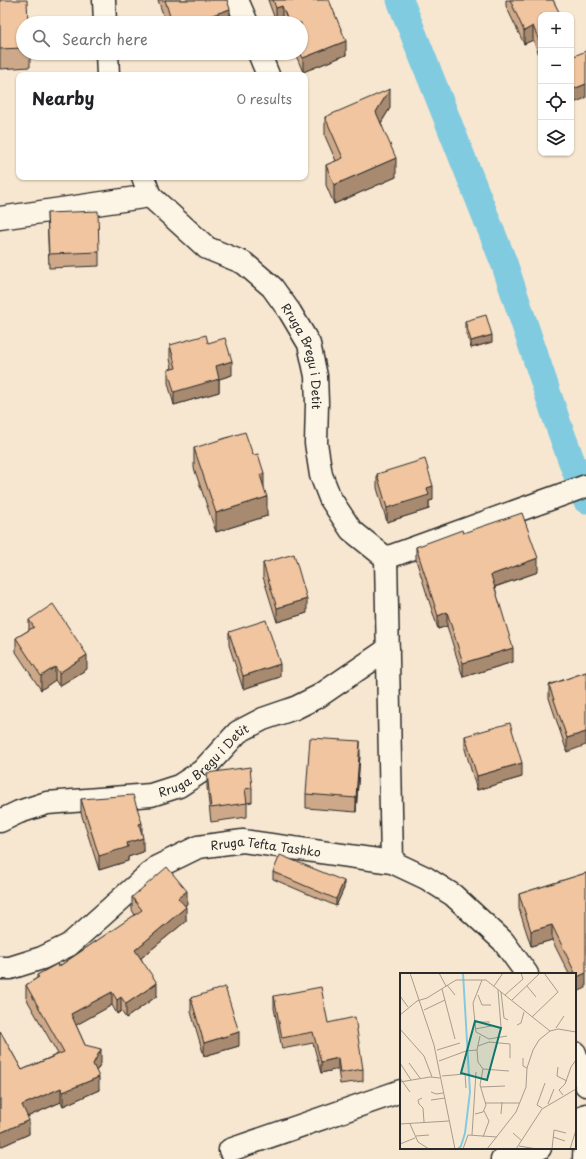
<!DOCTYPE html>
<meta charset="utf-8">
<style>
:root{--surface:#fff;--page:#f6f6f6;--text:#202124;--muted:#757577;--line:#e0e0e0}
body{margin:0;font-family:"Playpen Sans",sans-serif;background:var(--page);color:var(--text)}
.controls{position:absolute;right:12px;top:12px;display:grid;overflow:hidden;border-radius:8px;box-shadow:0 1px 3px #0004}
.controls button{width:36px;height:36px;display:grid;place-items:center;padding:0;border:0;border-bottom:1px solid var(--line);background:var(--surface);color:var(--text);font:20px sans-serif}
.list{margin:0;padding:0;list-style:none}
h2{display:flex;justify-content:space-between;align-items:center;height:52px;margin:0;padding:0 16px;font-size:17px}
h2 small{font-size:13px;font-weight:400;color:var(--muted)}
.icon{flex:none;width:22px;height:22px;fill:none;stroke:currentColor;stroke-width:2;stroke-linecap:round;stroke-linejoin:round}
.map{position:relative;flex:none;width:586px;height:1159px;overflow:hidden}
.search{position:absolute;background:var(--surface);box-shadow:0 1px 3px #0004;left:16px;top:16px;width:292px;height:44px;display:flex;align-items:center;gap:10px;box-sizing:border-box;padding:0 14px;border-radius:22px;color:var(--muted);font-size:15px}
.panel{position:absolute;background:var(--surface);box-shadow:0 1px 3px #0004;left:16px;top:72px;width:292px;height:108px;border-radius:8px}
.map>svg:first-child{display:block}
.lines{fill:none;stroke-linecap:round;stroke-linejoin:round}
.canal{stroke:#81cbe1;stroke-width:27}
.street-casing{stroke:#2b2b2b;stroke-width:25}
.street{stroke:#fcf5e5;stroke-width:22}
.wall{fill:#cea989;stroke:#2b2b2b}
.shaded-wall{fill:#a88a6f;stroke:#2b2b2b}
.building{fill:#f0c59f;stroke:#2b2b2b}
.labels{text-anchor:middle;dominant-baseline:central;stroke-width:3;stroke-linejoin:round;paint-order:stroke}
.street-label{font-size:12px;fill:#2b2b2b;stroke:#fcf5e5}
.inset-river{fill:none;stroke:#81cbe1;stroke-width:2}
.inset-road{fill:none;stroke:#a69c8e;stroke-width:1}
.view{fill:#0f766e;fill-opacity:0.15;stroke:#0f766e;stroke-width:2}
.inset-edge{fill:none;stroke:#2b2b2b;stroke-width:2}
</style>
<div class="map">
<svg width="586" height="1159" viewBox="0 0 586 1159">
<rect width="100%" height="100%" fill="#f8e7d0"/>
<filter id="ink" filterUnits="userSpaceOnUse"><feTurbulence type="fractalNoise" baseFrequency=".025" numOctaves="2"/><feDisplacementMap in="SourceGraphic" scale="8" xChannelSelector="R" yChannelSelector="G"/><feConvolveMatrix kernelMatrix="1 2 1 2 8 2 1 2 1" color-interpolation-filters="sRGB"/></filter>
<g filter="url(#ink)">
<g class="lines">
<path class="canal" d="M400 0 504 263 558 424 586 500"/>
<defs>
<g id="street">
<path d="M104 0 105 23"/>
<path d="M237 0 247 23"/>
<path d="M107 53 108 75"/>
<path d="M259 53 268 75"/>
<path id="s1" d="M143 177 150 196 207 248 244 263 272 287 290 312 309 344 316 376 317 403 316 443 321 475 330 498 351 530 386 558"/>
<path d="M0 218 150 196"/>
<path d="M386 558 392 862"/>
<path d="M386 558 586 486"/>
<path id="s2" d="M0 821 19 812 47 803 151 795 179 786 202 771 238 732 263 719 295 708 319 696 388 649"/>
<path id="s3" d="M0 968H10L42 958 69 945 157 867 198 847 243 841 392 862 426 878 453 895 503 941 527 974"/>
<path d="M575 1053 586 1085"/>
<path d="M230 1150 401 1091"/>
<path d="M502 1159 540 1148"/>
<path d="M584 1159 586 1115"/>
</g>
</defs>
<use href="#street" class="street-casing"/>
<use href="#street" class="street"/>
</g>
<path class="wall" d="M0 0 23 23V53H30V67L0 69Z
M158 0H227L230 23H166Z
M268 0H329L346 55 303 72 295 53H301V23H283L282 20 276 22Z
M506 0H553L560 15H541V59L533 40 524 44 506 6Z
M390 108 381 123 396 177 334 204 326 185V165L336 161 325 136V117Z
M47 213 99 252V266L49 268Z
M465 321 492 342 471 348 465 328Z
M208 343 232 375 219 379V392L174 405 168 383V370L172 368 170 359V345Z
M194 448 264 490 267 516 216 532 194 468Z
M377 474 433 500 429 501V509L387 522 377 488Z
M463 533 538 572 495 587 513 662 463 677 447 626 438 629 416 560V547Z
M263 563 307 613 277 622 263 577Z
M29 620 87 669 59 686 55 680 41 690 16 652V638L29 630Z
M229 632 280 677 243 689 229 645Z
M586 672 567 752 549 698V685Z
M465 736 522 777 477 790 465 749Z
M360 755 356 812 306 808V794Z
M207 773 252 788V802L247 803V817L211 822 207 787Z
M81 799 142 836 143 852 128 857V861L99 870 81 813Z
M273 872 344 888 336 906 273 879Z
M586 873 577 992 575 987V974H569L552 940 531 946 519 909V894Z
M132 897 187 904 185 906 186 921 141 958 157 996 126 1018 121 1011 117 1014 112 1005 76 1025 85 1045 101 1063 96 1071 99 1090 63 1106 61 1102 27 1117 29 1134 0 1147V1031L22 1070 58 1054 26 998V985L37 978V975L58 967 135 915 132 910Z
M274 996 328 1023 363 1069V1081L340 1084 338 1069 321 1073 313 1043 282 1049 274 1008Z
M191 998 239 1046 204 1056 191 1012Z"/>
<path class="shaded-wall" d="M282 6V20L276 22V8Z
M230 9V23H189Z
M533 26V40L524 44V31Z
M346 41V55L303 72V58Z
M586 84V98L571 104V90Z
M390 89V108L376 131V112Z
M396 158V177L334 204V185Z
M492 335V342L471 348V341Z
M232 361V375L216 380 219 379V392L174 405V392L216 366Z
M264 473V493L260 475Z
M433 486V500L429 501V509L387 522V508L427 488Z
M267 497V516L216 532V513Z
M538 558V572L491 588V575Z
M307 599V613L277 622V608Z
M447 612V626L438 629V616Z
M513 648V662L463 677V663Z
M87 655V669L59 686V673Z
M280 664V677L243 689V676Z
M55 667V680L41 690V676Z
M586 732V745L567 752V738Z
M360 741V755L356 812V798Z
M522 763V777L477 790V776Z
M142 823V837L139 824Z
M143 838V852L128 857V861L99 870V856L127 843Z
M344 881V888L336 906V899Z
M187 891V904L178 911V898Z
M186 907V921L135 963V950Z
M552 925V940L531 946V931Z
M586 973V988L577 992V977Z
M157 983V996L126 1018V1004Z
M112 992V1005L71 1028V1014Z
M121 997V1011L117 1014V1000Z
M239 1032V1046L204 1056V1043Z
M101 1049V1063L93 1077V1064Z
M338 1058V1069L321 1073V1062Z
M99 1077V1090L63 1106V1092Z
M61 1088V1102L22 1119V1105Z
M29 1120V1134L0 1147V1133Z"/>
<path class="building" d="M0 0H27L28 23H23V48L0 49Z
M165 0H227L230 9 189 23H172Z
M273 0H329L346 41 303 58 300 53H301V23H289L282 6 276 8Z
M510 0H553L560 14 558 15H541V45L533 26 524 31Z
M571 49 574 56 586 51V84L571 90Z
M390 89 376 112 396 158 334 185 326 165 343 158 325 117Z
M98 211 99 252 49 254 47 213Z
M486 315 492 335 471 341 465 321Z
M206 335 208 343 225 338 232 361 216 366 219 379 174 392 168 370 176 368 170 345Z
M245 432 253 455 258 454 264 473 260 475 267 497 216 513 194 448Z
M425 459 433 486 427 488 429 495 387 508 377 474Z
M522 513 538 558 491 575 513 648 463 663 447 612 438 616 416 547 462 530 463 533Z
M294 554 307 599 277 608 263 563Z
M53 604 87 655 59 673 55 667 41 676 16 638 34 627 29 620Z
M266 620 280 664 243 676 229 632Z
M586 672V732L567 738 549 685Z
M510 723 522 763 477 776 465 736Z
M310 738 360 741 356 798 306 794Z
M250 767 252 788 245 789 247 803 211 808 207 773Z
M133 795 142 823 139 824 143 838 127 843 128 847 99 856 81 799Z
M280 855 344 881 336 899 273 872Z
M167 867 187 891 178 898 186 907 135 950 157 983 126 1004 121 997 117 1000 112 992 71 1014 85 1045 101 1049 93 1064 99 1077 63 1092 61 1088 22 1105 29 1120 0 1133V1031L22 1070 64 1052 26 985 39 977 37 975 57 964 58 967 142 910 132 897Z
M586 873V973L577 977 552 925 531 931 519 894Z
M225 987 239 1032 204 1043 191 998Z
M321 987 328 1023 355 1017 363 1069 340 1073 338 1058 321 1062 313 1032 282 1038 274 996Z"/>
</g>
<g class="labels">
<g class="street-label">
<text stroke="none"><textPath href="#s1" startOffset="252">Rruga Bregu i Detit</textPath></text>
<text stroke="none"><textPath href="#s2" startOffset="219">Rruga Bregu i Detit</textPath></text>
<text stroke="none"><textPath href="#s3" startOffset="305">Rruga Tefta Tashko</textPath></text>
</g>
</g>
<g transform="translate(400 973)">
<rect width="176" height="176" fill="#f8e7d0"/>
<path class="inset-river" d="M58 176 61 173 65 160 70 119 63 0"/>
<path class="inset-road" d="M10 0 34 72 55 176M39 0 46 13M82 7 73 30 76 59 89 66 107 63M47 12 55 22M94 13 103 0M127 13 136 24M42 16 55 66M98 17 101 54M101 19 104 45 108 47M78 22 82 32H91M105 22 123 6 121 0M0 23 8 34M112 27 140 0M24 37 45 27M0 42 17 28 27 25 56 7H86L150 58 158 56 176 59M132 44 158 19 144 0M75 49H90M117 52 121 50 124 39M156 55 164 43M0 56 24 83 32 104M75 56 91 53M78 73 89 69 110 71V85M37 77 60 70M123 85V93L127 95M39 88 66 78 77 77M0 90 11 107M9 90 20 105M158 94 157 103 167 108M83 96 109 98M42 103 65 101 66 115M0 105 10 119M0 109 30 104 40 105M81 114 105 113M31 119 36 121 43 120M163 122 159 117 165 111 171 94 176 87M22 125 18 127 19 131 23 135 24 149M31 127 45 125M85 130H119M148 131 154 116M142 135 137 132 145 110M75 141 83 139 86 132 80 112 83 96 78 89 77 77 80 63M101 141 102 129M0 151 49 148M10 151 18 169 29 176M113 160 122 168M72 162 76 99M16 163 29 162M83 164 89 148 84 138M153 164 165 168M0 171 15 165M119 173 137 176M63 176 68 162 97 164M87 176 116 139 126 114 127 95 133 77 139 67 150 58M116 176 142 136 176 116M152 176 154 157 166 160M170 176 176 157"/>
<path class="view" d="M75 48 101 55 87 107 61 100Z"/>
<rect width="176" height="176" class="inset-edge"/>
</g>
</svg>
<div class="controls">
<button>+</button>
<button>−</button>
<button><svg class="icon" aria-label="locate" viewBox="0 0 24 24"><circle cx="12" cy="12" r="6"/><path d="M12 2v4M12 18v4M2 12h4M18 12h4"/></svg></button>
<button><svg class="icon" aria-label="layers" viewBox="0 0 24 24"><path d="M12 4l9 5-9 5-9-5zM3 14l9 5 9-5"/></svg></button>
</div>
<div class="search"><svg class="icon" aria-label="search" viewBox="0 0 24 24"><circle cx="10" cy="10" r="6"/><path d="M15 15l6 6"/></svg>Search here</div>
<section class="panel">
<h2>Nearby<small>0 results</small></h2>
<ul class="list">
</ul>
</section>
</div>
